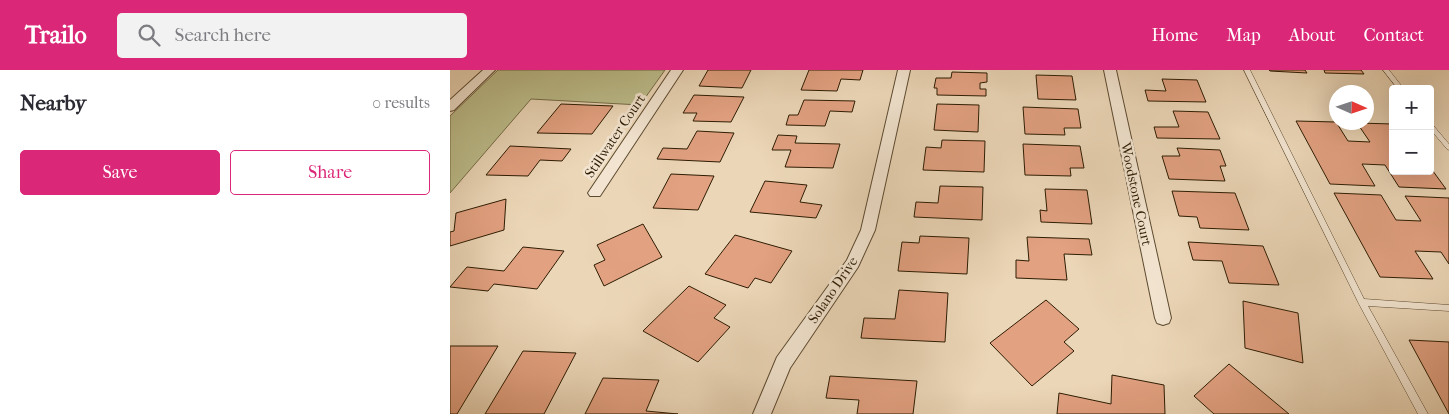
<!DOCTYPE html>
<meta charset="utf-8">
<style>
:root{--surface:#fff;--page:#f2f2f3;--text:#2b2b33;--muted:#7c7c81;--line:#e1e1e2;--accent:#db2777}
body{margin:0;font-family:"IM FELL French Canon",serif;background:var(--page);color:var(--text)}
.controls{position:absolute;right:15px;top:15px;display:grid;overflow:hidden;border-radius:5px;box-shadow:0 5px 20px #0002}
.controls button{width:45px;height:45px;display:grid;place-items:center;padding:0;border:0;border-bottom:1px solid var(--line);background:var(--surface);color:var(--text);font:25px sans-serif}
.compass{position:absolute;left:879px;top:15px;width:45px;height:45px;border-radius:50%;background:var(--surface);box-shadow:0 5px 20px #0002;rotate:93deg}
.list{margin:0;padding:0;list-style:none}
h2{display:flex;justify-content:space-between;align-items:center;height:65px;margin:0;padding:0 20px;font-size:21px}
h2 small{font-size:16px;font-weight:400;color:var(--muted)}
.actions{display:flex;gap:10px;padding:15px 20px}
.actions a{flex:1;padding:11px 0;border:1px solid var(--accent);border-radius:5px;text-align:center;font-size:18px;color:var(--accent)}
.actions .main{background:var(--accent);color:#fff}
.icon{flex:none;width:28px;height:28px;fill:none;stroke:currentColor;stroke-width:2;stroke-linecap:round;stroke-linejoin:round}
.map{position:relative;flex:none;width:999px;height:344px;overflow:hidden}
header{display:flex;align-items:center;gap:30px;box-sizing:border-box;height:70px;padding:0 25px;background:var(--accent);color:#fff}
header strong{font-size:24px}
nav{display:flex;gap:28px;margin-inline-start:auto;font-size:18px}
.search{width:350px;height:45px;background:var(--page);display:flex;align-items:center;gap:12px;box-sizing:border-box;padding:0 18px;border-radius:5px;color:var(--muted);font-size:19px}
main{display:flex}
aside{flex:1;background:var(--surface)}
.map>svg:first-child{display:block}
.green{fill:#bcbd8b;stroke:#746c47}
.building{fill:#e2a181;stroke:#2d1c03}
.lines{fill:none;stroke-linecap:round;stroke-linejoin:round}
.service-casing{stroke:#5c4a30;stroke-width:1}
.minor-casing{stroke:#5c4a30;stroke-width:2}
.service{fill:#f2e4d0;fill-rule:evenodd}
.minor{fill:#f2e4d0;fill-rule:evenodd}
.labels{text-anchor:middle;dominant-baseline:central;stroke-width:5;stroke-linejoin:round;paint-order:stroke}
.street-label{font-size:14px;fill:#2d1c03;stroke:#f2e4d0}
</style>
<header>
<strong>Trailo</strong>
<div class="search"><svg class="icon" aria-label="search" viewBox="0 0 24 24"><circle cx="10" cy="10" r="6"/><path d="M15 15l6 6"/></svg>Search here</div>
<nav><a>Home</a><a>Map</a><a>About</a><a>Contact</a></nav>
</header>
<main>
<aside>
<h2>Nearby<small>0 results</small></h2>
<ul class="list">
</ul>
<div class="actions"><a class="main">Save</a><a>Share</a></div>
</aside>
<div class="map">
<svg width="999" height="344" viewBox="0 0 999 344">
<rect width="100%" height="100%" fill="#ebd6b7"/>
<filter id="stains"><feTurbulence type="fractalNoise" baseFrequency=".004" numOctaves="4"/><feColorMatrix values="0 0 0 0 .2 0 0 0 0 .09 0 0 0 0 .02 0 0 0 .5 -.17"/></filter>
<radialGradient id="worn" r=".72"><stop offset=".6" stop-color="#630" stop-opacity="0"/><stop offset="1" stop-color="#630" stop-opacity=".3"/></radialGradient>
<path class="green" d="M48 0H215L190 35 81 29 0 123V46Z"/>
<path class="building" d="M258 0H301L292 18 249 16Z
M359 0H413L410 10 391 9 387 21 351 20Z
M819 0H855L857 3 820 1Z
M874 0H911L914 4 875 3Z
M502 2 537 3V12L530 13V19H536V26L487 25V18H484L486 8H501Z
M586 5 622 6 626 30 588 29Z
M712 9 747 10 756 32 698 31 695 20 716 21Z
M244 25 294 27 281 52 243 51 247 43H233Z
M354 30 405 31 402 42 380 41 375 56 336 55 339 45H348Z
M111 34 163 36 142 64 87 63Z
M487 34 529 35 528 62 484 60Z
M573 37 628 39 631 58H614L615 65 575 64Z
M723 41 758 42 770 69 707 68 704 57H729Z
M846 51 886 52 898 71 920 72 907 53 943 54V101H980V97L996 119 949 117 935 95 912 94 925 116 880 114Z
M247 61 284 63 270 92 207 89 213 78 237 79Z
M328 65 347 66 345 73 390 74 383 98 335 97 341 80H322Z
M492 70 535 71 534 102 473 100 476 77 491 78Z
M573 74 630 76 634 98H620L621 106 575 105Z
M60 76 121 79 112 91 90 90 78 106 36 105Z
M727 78 770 80 776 96H770L775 111 719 109 712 86H730Z
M221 104 264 106 248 140 203 138Z
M315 111 357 115 350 132 372 135 366 148 300 142Z
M490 116 533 117 532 150 464 147 466 132 488 133Z
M595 119 637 120 642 154 591 152 590 140 597 141Z
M722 121 785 123 799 160 750 158 747 147 729 146Z
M884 123 931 125 946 150 971 151 955 126 999 128V194L991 182 965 181 983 209 930 207Z
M56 129 54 160 0 176V162L4 161 6 143Z
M193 154 212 187 154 216 144 195 155 190 147 175Z
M285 165 342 181 321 213 305 208 298 218 255 204Z
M470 166 519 168 517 204 448 201 452 172 469 173Z
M577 167 639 169 642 185 614 184 617 210 566 208V190L579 191Z
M738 172 813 176 829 215 779 213 772 191 743 190Z
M73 177 114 181 87 219 44 214 38 221 0 217 17 197 54 201Z
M239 216 276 235 264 248 280 257 248 292 193 261Z
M449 220 498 223 495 272 411 268 414 248 445 249Z
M596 230 629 259 614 272 624 281 582 316 540 273Z
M793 231 848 243 853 293 795 278Z
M959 270 999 272V344Z
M0 276H48L7 344H0Z
M73 281 126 283 94 344H35Z
M779 294 839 344H764L744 326Z
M662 305 714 315 715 344H607L609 323 661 334Z
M380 306 467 311 463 344H407L409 330 376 328Z
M153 308 209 310 196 341 228 344H135Z"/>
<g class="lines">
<defs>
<path id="service" d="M794 0H800L914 229 999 235V241L918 236 978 344H968L909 234Z
M933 0H939L954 19H948Z
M980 53 982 54 999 74V80L997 79 980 59Z"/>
<path id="minor" d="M33 0H45L4 40 0 41V30Z
M221 0H233L150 126H140L138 123 140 120Z
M448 0H460L425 160 408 197 340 298 321 344H303L327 287 397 190 411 160Z
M654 0H666L721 248 719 253 713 255 707 253 705 248Z"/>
</defs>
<use href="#service" class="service-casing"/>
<use href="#minor" class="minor-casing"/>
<use href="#service" class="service"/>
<use href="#minor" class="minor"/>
</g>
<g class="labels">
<g class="street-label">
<text transform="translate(165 66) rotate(-56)">Stillwater Court</text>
<text transform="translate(686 124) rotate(78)">Woodstone Court</text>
<text transform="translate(383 220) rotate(-56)">Solano Drive</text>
</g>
</g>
<rect width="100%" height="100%" filter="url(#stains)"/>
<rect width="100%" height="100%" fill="url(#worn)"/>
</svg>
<div class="controls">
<button>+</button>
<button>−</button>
</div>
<svg class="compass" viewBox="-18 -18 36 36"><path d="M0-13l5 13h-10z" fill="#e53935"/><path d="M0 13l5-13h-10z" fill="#7c7c81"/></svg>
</div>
</main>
